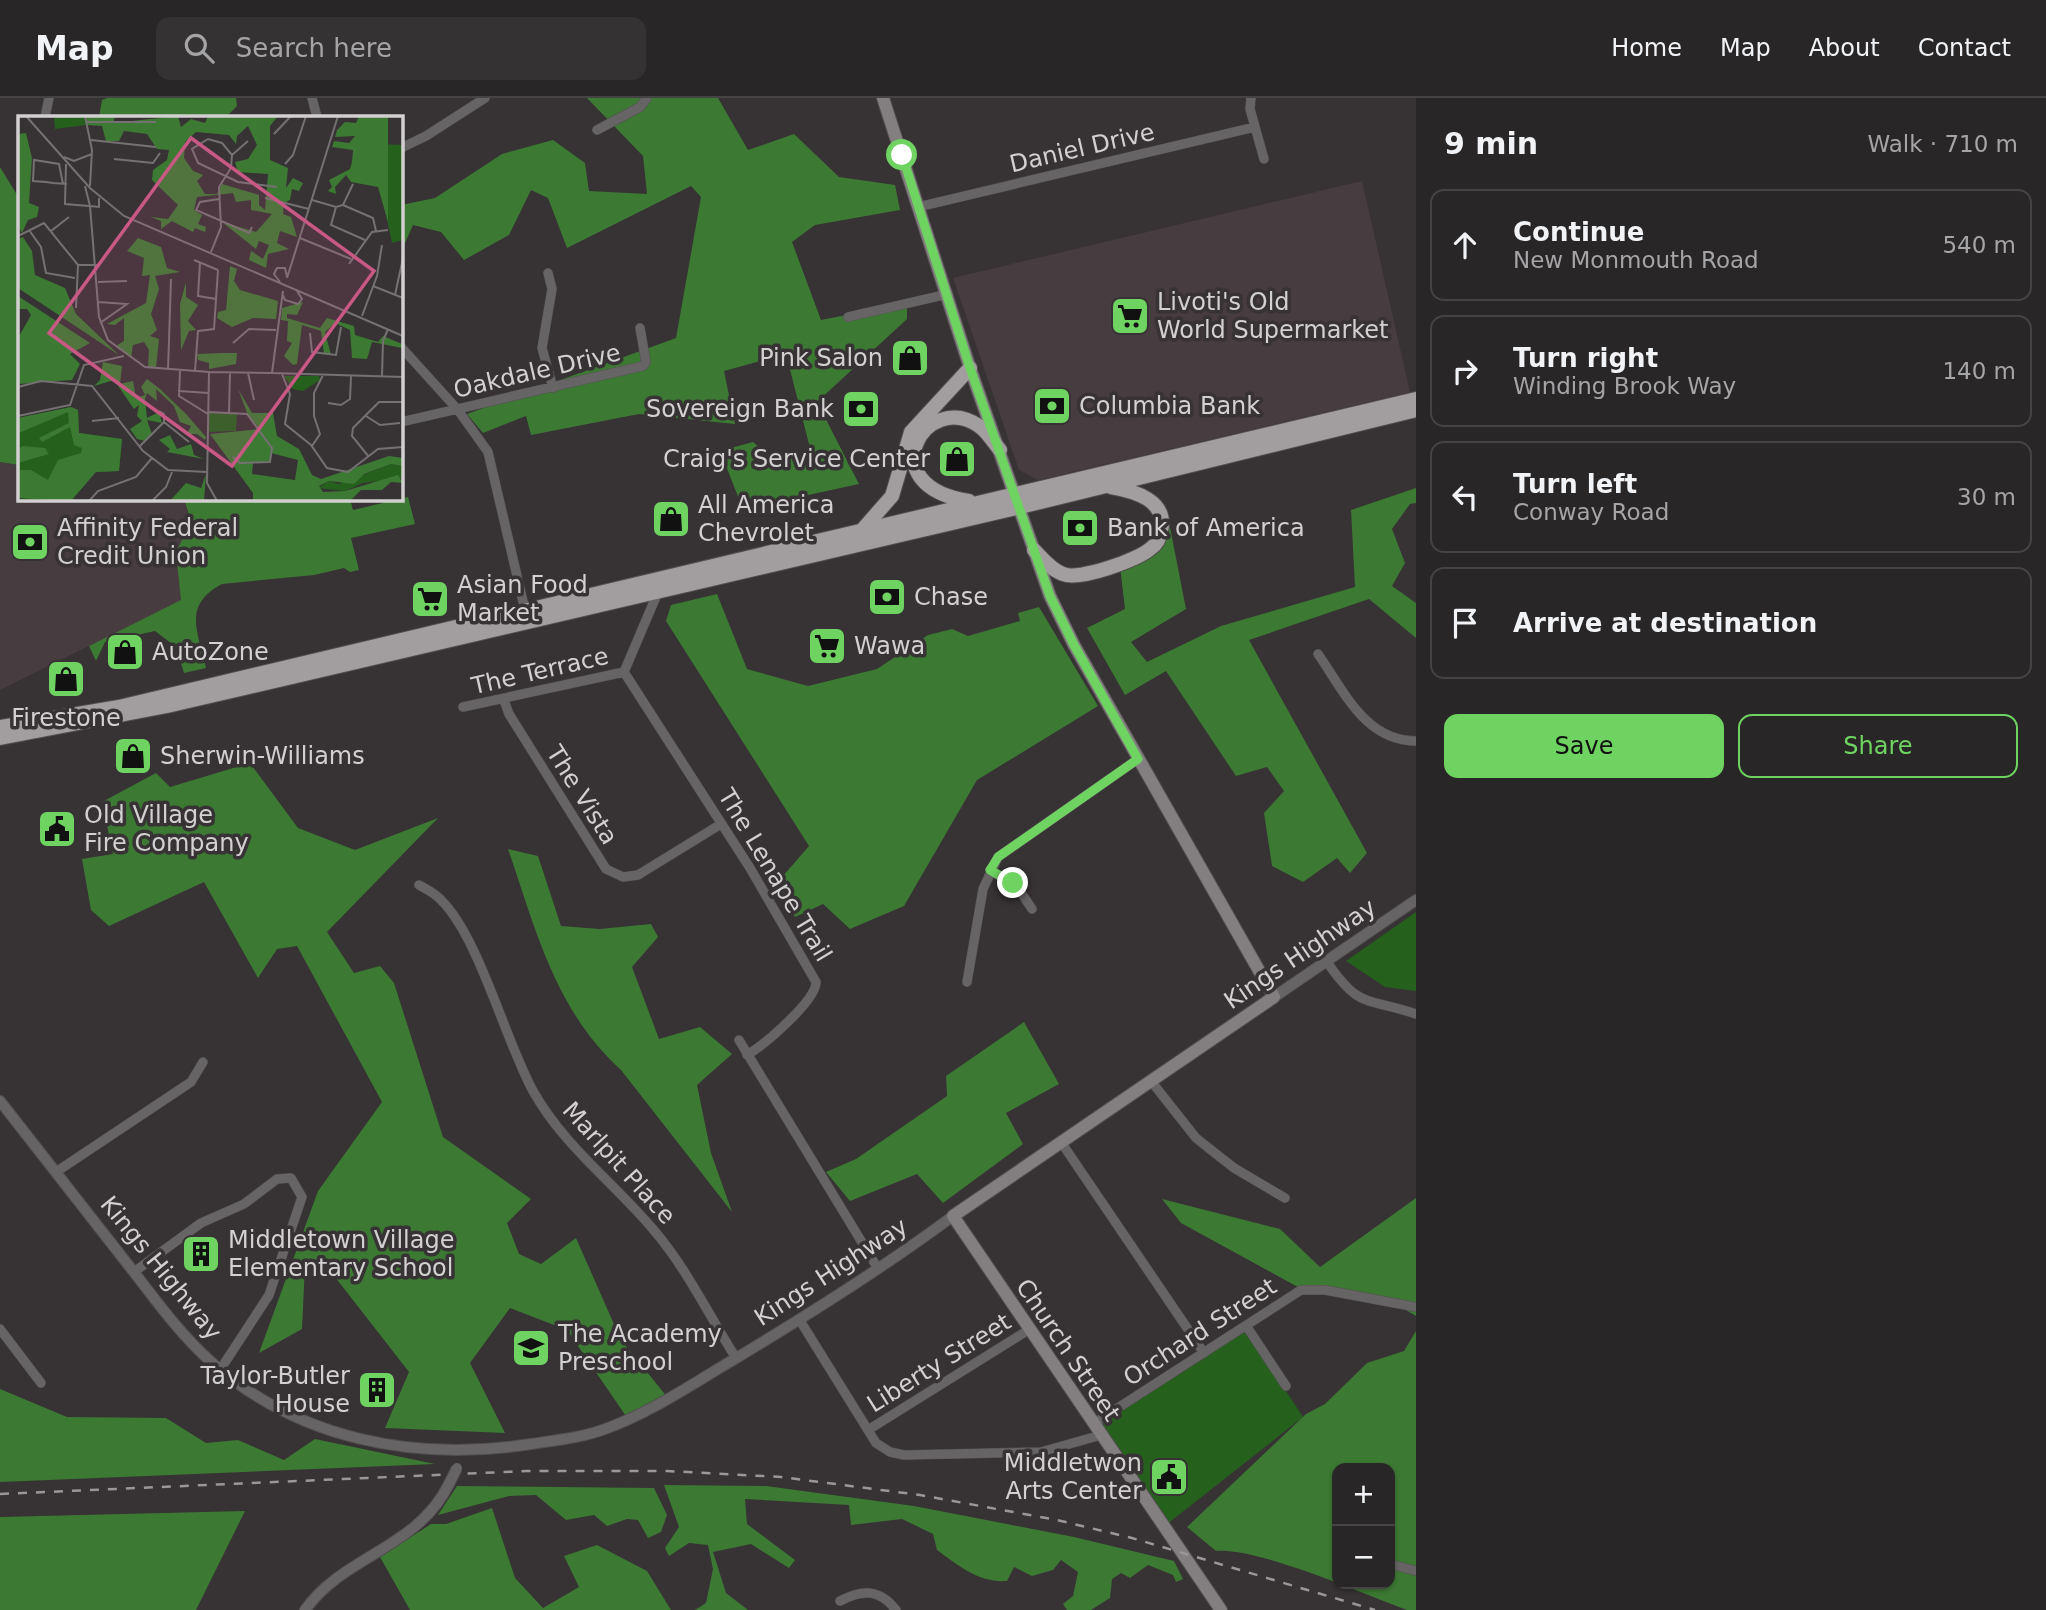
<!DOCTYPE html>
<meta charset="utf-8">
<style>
:root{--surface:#292627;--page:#353233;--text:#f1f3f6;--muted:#a5a5a7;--line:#454344;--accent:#6ed360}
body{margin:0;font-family:"DejaVu Sans",sans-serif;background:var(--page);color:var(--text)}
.controls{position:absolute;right:21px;bottom:21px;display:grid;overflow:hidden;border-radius:14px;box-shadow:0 2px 5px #0004}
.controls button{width:63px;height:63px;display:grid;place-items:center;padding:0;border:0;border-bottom:2px solid var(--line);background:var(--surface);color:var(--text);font:35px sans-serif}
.stop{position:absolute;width:21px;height:21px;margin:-16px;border:5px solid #6ed360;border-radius:50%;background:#fff}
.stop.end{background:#6ed360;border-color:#fff;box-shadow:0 2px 7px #0008}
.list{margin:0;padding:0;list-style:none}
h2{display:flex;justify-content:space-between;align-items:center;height:91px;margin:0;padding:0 28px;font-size:30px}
h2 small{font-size:23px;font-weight:400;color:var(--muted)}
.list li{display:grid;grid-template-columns:46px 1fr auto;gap:21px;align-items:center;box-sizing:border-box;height:112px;margin:0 14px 14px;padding:0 14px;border:2px solid var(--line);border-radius:14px}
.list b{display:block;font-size:26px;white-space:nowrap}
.list p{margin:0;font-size:23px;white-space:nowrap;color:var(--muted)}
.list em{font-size:23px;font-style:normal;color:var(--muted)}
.actions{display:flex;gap:14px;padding:21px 28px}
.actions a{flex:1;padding:16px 0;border:2px solid var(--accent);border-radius:14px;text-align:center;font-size:24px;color:var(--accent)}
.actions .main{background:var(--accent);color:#111}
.icon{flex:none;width:38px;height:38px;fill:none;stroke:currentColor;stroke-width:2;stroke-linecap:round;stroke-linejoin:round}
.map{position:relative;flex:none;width:1416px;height:1512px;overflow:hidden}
header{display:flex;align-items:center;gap:42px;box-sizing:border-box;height:98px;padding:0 35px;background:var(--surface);border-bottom:2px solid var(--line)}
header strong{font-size:33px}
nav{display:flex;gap:38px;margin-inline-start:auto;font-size:24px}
.search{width:490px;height:63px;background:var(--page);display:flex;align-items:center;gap:18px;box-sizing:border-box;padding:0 24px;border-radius:14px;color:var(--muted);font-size:26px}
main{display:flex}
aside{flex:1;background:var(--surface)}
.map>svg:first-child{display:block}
.built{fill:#473c40}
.green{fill:#25611d}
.forest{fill:#3c7933;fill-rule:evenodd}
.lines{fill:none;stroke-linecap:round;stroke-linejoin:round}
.minor-casing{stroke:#534e50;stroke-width:10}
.tertiary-casing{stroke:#534e50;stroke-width:12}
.secondary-casing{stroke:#534e50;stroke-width:14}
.trunk-casing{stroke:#534e50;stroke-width:16}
.minor{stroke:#676465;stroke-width:9}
.tertiary{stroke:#676465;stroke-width:10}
.secondary{stroke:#837f80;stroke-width:12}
.trunk{stroke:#a29d9e;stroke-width:14}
.rail{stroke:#9b9799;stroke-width:2.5;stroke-dasharray:9 9;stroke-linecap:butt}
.tertiary-bridge-casing{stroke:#534e50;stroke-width:12;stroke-linecap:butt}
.tertiary-bridge{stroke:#676465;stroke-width:10}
.route{stroke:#6ed360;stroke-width:9}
.labels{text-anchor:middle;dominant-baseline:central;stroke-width:7;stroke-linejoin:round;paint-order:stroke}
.street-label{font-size:24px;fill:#d3d0d1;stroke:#373234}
.poi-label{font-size:24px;fill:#d3d0d1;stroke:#373234;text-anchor:start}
.inset-road{fill:none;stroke:#757173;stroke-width:2}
.view{fill:#c85884;fill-opacity:0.15;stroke:#c85884;stroke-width:3.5}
.inset-edge{fill:none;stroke:#d3d0d1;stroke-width:3.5}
</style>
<header>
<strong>Map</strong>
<div class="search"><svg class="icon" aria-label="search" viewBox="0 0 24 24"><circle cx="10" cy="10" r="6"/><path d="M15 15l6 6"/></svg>Search here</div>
<nav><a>Home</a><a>Map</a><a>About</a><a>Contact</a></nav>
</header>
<main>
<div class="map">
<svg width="1416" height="1512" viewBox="0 0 1416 1512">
<rect width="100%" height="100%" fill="#373234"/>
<path class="built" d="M1362 83 1410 294 1038 382 1019 372 953 180Z
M0 364 19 367V401H184L191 423 176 454 182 502 0 592Z"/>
<path class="green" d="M1416 814V893L1385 889 1346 863Z
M1245 1230 1303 1319 1166 1427 1095 1329Z"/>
<path class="forest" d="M107 0H236L237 8 226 19H99L102 2Z
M587 0H718L748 52 794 36 839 79 895 87 900 112 815 127 792 144 821 222 907 205V221L817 304 859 386 743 411 720 353 753 344 774 362 811 354 786 256 724 273 735 326 639 316 531 337 526 318 483 335 467 316 676 240 701 99 691 88 567 150 548 100 531 92 509 137 464 162 441 134 413 127 401 154V107L435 100 502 56 553 42 585 65 589 93 647 96 643 58Z
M0 69 19 100V367L0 364Z
M1416 390V405L1410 406 1392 431 1405 465 1392 488 1416 505V540L1369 501 1249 542 1367 755 1350 775 1337 760 1303 784 1272 768 1264 715 1284 693 1267 669 1236 678 1166 573 1125 597 1087 530 1125 511 1120 468 1169 424 1186 511 1131 544 1147 564 1221 528 1355 489 1351 412Z
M408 399 415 426 351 440 359 472 350 474 344 470 314 477 222 486C182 507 198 534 206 570L184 575 176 549 155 533 105 544 96 563 89 548 181 502 176 454 191 423 184 401H350L353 412Z
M717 496 747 571 808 588 877 571 928 537 952 531 968 538 1020 523 1018 515 1039 509 1098 608 977 682 904 808 850 831 823 806 795 819 776 786 809 748 666 523 671 507Z
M250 665 298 730 355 752 438 720 327 834 354 875 380 868 394 885 443 1039 531 1101 507 1125 519 1156 541 1166 576 1140 621 1242 668 1300 628 1321 567 1232 510 1210 470 1265 505 1335 385 1330 409 1274 321 1161 305 1168 302 1231 259 1255 318 1093 382 1004 297 848 277 851 258 880 204 784 109 828 91 812 82 761 113 756 102 704 156 675 170 689Z
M508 751 538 758 561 828 600 831 651 826 658 839 632 869 659 941 700 929 732 956 697 987 711 1055 732 1114 621 972C555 912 536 832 508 751Z
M1024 924 1059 986 1006 1015 1023 1046 943 1105 917 1076 850 1103 826 1074 856 1061 947 998 946 978Z
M1416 1100V1218L1385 1200 1307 1194 1181 1125 1162 1101 1280 1131 1320 1169Z
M1416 1233V1512H1407C1364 1496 1257 1449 1216 1453L1187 1429 1306 1316 1325 1306 1367 1265 1404 1253ZM1337 1370H1390V1486H1337Z
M0 1291 67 1319 166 1320 206 1345 238 1342 284 1362 315 1341 435 1366 0 1384Z
M664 1387 766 1388 914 1408 1074 1439 1174 1463 1183 1481 1176 1484 1173 1477 1148 1467 1130 1480 1121 1475 1112 1481 1110 1500 1091 1512H1067L1063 1506 1073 1498 1078 1474 1061 1462 1053 1472 1032 1478 1014 1469 1007 1483C979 1485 959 1468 937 1452L933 1436 902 1421 851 1427 849 1407 745 1401 747 1426 795 1462 789 1470 751 1446 713 1454 726 1495 748 1512H695L706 1505 713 1471 708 1447 689 1445 669 1458 665 1450 679 1429Z
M457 1388 654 1390 667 1417 661 1434 648 1440 638 1422 627 1421 607 1428 594 1417 566 1422 536 1397 509 1398 438 1417Z
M492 1410 515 1480 543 1510 579 1489 564 1458 597 1447 647 1473 671 1512H410L380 1459 431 1426H446Z
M245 1413 196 1512H0V1419Z"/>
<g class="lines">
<defs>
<path id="minor" d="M312 0 317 19
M1251 0 1250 11 1264 61
M45 19 49 0
M597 32 640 9 647 0
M401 50 426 38 485 0
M918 109 1255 29
M548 175 552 191 542 250 553 290
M848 219 948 196
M401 249 458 312 488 354 525 512
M401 324 643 268 646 264 640 230
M1318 556C1344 593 1365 643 1416 643
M624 574 750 770 816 884C816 903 764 947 747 957
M624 574 658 494
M504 602 509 616 606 771 623 779 638 777 721 726
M463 609 624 574
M990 772 1018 790 1032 811
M419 787C426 791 435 795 441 802 479 839 505 942 533 993 564 1048 612 1083 652 1130 686 1169 708 1216 736 1260
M1327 864C1360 912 1366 899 1416 916
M967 884 983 791 998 759 1138 661
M739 942 877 1169
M1151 983 1196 1040 1234 1070 1285 1100
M1061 1044 1204 1255
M56 1074 191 984 203 964
M134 1174 201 1125 244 1106 277 1081 291 1080 302 1099 269 1197 220 1272
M799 1221 876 1345 890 1354 904 1357 1041 1354 1101 1337
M1247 1229 1286 1288
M0 1231 41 1285
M1093 1326 1301 1192H1325L1416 1209
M868 1332 1030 1231
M1390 1466 1416 1473
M840 1503C862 1491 880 1491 896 1512"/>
<path id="tertiary" d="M1274 899 1416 802
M0 1003C42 1056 84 1110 126 1164 153 1198 177 1233 209 1262 297 1342 416 1364 531 1346 556 1342 581 1340 605 1331 650 1315 692 1286 733 1262 808 1217 883 1170 953 1118
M305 1512C344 1457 417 1451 449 1386"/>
<path id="secondary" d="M883 0 970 270 1050 498 1074 547 1274 899 953 1118 1221 1512"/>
<path id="trunk" d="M969 403C869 388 925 291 979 328 987 333 994 345 1000 352
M863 431 892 398 911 334 970 270
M1034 452C1042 460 1051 472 1063 476 1079 483 1137 462 1150 451 1156 447 1160 440 1161 433 1168 402 1134 393 1111 389
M0 629 119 609 1416 301
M0 640 167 608 1020 409 1416 312"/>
</defs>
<use href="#minor" class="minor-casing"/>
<use href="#tertiary" class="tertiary-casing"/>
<use href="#secondary" class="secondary-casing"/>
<use href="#trunk" class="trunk-casing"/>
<use href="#minor" class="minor"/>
<use href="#tertiary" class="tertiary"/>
<use href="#secondary" class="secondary"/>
<use href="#trunk" class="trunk"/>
<path class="rail" d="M0 1396 527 1373H667L781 1379 920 1397 1057 1422 1132 1440 1375 1512"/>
<defs>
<path id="tertiary-bridge" d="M449 1386 457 1370"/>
</defs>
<use href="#tertiary-bridge" class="tertiary-bridge-casing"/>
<use href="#tertiary-bridge" class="tertiary-bridge"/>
</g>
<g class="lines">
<path class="route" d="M902 57 970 270 1050 498 1074 547 1138 661 998 759 990 772 1013 785"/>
</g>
<defs>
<symbol id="supermarket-square" viewBox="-11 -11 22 22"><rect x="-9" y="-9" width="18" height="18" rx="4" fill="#6ed360" stroke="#373234"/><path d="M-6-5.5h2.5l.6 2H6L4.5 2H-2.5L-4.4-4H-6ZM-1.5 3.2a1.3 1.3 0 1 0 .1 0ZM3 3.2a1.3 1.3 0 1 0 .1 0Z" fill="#111"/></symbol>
<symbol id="shop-square" viewBox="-11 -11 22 22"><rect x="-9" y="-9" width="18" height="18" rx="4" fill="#6ed360" stroke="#373234"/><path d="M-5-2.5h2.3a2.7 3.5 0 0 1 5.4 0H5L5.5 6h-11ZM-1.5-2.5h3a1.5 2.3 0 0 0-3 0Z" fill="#111"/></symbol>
<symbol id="bank-square" viewBox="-11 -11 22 22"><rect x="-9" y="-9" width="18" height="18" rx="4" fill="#6ed360" stroke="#373234"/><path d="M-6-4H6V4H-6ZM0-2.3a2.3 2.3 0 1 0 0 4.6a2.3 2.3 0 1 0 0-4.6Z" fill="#111"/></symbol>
<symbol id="civic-square" viewBox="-11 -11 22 22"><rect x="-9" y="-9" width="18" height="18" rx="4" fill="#6ed360" stroke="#373234"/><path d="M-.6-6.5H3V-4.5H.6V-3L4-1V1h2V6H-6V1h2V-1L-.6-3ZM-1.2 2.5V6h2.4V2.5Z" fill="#111"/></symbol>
<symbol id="building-square" viewBox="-11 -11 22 22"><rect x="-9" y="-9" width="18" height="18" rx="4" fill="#6ed360" stroke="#373234"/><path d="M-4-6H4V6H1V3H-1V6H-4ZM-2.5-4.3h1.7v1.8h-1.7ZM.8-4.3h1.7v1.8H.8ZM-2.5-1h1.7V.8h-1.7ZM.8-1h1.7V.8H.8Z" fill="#111"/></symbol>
<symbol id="school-square" viewBox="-11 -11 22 22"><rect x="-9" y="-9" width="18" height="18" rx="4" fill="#6ed360" stroke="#373234"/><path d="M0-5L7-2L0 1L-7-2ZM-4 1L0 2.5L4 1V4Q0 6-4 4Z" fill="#111"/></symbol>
</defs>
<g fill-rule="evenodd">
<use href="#supermarket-square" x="1108" y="196" width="44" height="44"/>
<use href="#shop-square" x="888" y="238" width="44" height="44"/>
<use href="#bank-square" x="1030" y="286" width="44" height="44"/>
<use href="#bank-square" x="839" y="289" width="44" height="44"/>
<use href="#shop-square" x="935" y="339" width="44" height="44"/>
<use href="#shop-square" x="649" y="399" width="44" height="44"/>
<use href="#bank-square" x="1058" y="408" width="44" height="44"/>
<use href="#bank-square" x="8" y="422" width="44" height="44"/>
<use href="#bank-square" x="865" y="477" width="44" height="44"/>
<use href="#supermarket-square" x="408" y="479" width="44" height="44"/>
<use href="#supermarket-square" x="805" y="526" width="44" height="44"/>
<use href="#shop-square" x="103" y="532" width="44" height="44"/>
<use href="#shop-square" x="44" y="559" width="44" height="44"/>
<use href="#shop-square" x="111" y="636" width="44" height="44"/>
<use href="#civic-square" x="35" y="709" width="44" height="44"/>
<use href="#building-square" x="179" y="1134" width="44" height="44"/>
<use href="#school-square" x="509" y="1228" width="44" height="44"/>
<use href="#building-square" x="355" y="1270" width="44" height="44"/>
<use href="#civic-square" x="1147" y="1357" width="44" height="44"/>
</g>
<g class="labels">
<g class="street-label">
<text transform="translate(1082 50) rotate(-13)">Daniel Drive</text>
<text transform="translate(537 273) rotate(-13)">Oakdale Drive</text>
<text transform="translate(540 573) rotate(-13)">The Terrace</text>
<text transform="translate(582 697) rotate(58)">The Vista</text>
<text transform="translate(775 777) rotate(59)">The Lenape Trail</text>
<text transform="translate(1300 856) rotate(-34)">Kings Highway</text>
<text transform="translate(619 1065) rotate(48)">Marlpit Place</text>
<text transform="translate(161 1170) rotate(51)">Kings Highway</text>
<text transform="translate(831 1174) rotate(-33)">Kings Highway</text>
<text transform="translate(1200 1234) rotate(-33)">Orchard Street</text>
<text transform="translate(1068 1252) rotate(56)">Church Street</text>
<text transform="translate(939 1265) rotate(-32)">Liberty Street</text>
</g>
<g class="poi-label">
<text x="1157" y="204">Livoti's Old<tspan x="1157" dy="28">World Supermarket</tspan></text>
<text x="883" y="260" text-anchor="end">Pink Salon</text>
<text x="1079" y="308">Columbia Bank</text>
<text x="834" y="311" text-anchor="end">Sovereign Bank</text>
<text x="930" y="361" text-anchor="end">Craig's Service Center</text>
<text x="698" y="407">All America<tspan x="698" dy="28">Chevrolet</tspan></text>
<text x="57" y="430">Affinity Federal<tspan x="57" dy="28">Credit Union</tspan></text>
<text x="1107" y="430">Bank of America</text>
<text x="457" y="487">Asian Food<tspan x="457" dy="28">Market</tspan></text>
<text x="914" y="499">Chase</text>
<text x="854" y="548">Wawa</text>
<text x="152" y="554">AutoZone</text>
<text x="66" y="620" text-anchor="middle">Firestone</text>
<text x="160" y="658">Sherwin-Williams</text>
<text x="84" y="717">Old Village<tspan x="84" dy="28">Fire Company</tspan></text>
<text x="228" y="1142">Middletown Village<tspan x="228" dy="28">Elementary School</tspan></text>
<text x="558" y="1236">The Academy<tspan x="558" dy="28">Preschool</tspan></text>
<text x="350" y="1278" text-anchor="end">Taylor-Butler<tspan x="350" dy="28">House</tspan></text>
<text x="1142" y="1365" text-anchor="end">Middletwon<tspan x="1142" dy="28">Arts Center</tspan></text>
</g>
</g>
<g transform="translate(18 18)">
<rect width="385" height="385" fill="#373234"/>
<path d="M36 0H66L68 9 37 13ZM338 27 385 29V124L374 127 362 70ZM266 260H301L302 264 285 275 275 273ZM53 291 60 294 61 317 104 323 101 355 52 357 22 385 0 382V302ZM190 296 219 297 218 315 190 316ZM373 348 385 350V362L345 367 327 375 300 372 311 365 321 368Z" fill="#25611d"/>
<path d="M68 0H97L95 7 160 0 163 11 173 3 187 7 190 0H260L252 10V44L270 52 268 72 275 62 285 67 281 75 274 73 272 84 266 87 265 98 273 101 279 121 262 115 259 127 271 133 250 138 248 152 231 144 233 135 245 143 251 129 241 125 238 133 204 106 238 116 254 98 233 94V84L218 86 215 77 179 81 176 94 184 99 180 108 188 111 187 116 177 112 175 116 154 105 143 113V105L133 101 150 103 160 89 134 64 135 54 149 44 151 34 139 33 129 18 106 15 101 25H88L84 10 69 9ZM230 10 239 29 230 43 217 46 220 56 250 58 247 94 241 89V79L204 68 199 78H187L179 65 185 59 175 55 166 42 167 26 178 16 211 19 218 28 219 20ZM341 0H370V106L360 71 333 66 328 59 317 71 318 78 310 75 314 71 311 64 332 53 334 46 335 34 314 31 316 25 331 27 337 20 317 21 319 14 327 6 338 7ZM8 17 14 42 11 87 21 91 19 101 10 104 4 117 0 110V18ZM5 121 14 135 17 159 47 172 58 198 101 239 0 172V123ZM120 122 143 131 149 152 162 156 137 160 141 173 133 198 139 214 132 220 141 223 138 252 130 251 131 234 126 226 115 229 113 242 98 230 106 225V202L97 209 89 208 128 187 132 159 124 160 126 142 109 135ZM212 150 219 153 216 165 222 174 260 185 258 203 235 202 214 211 199 202 200 196 208 194ZM168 166V181L180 189 170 205 178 214 171 215 163 234 162 188ZM0 180 72 227 52 238 62 248 54 264 0 268V222L13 199 9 193H0ZM285 186 279 199 269 198V202L302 212 309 202 336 210 337 219 360 226 365 220 384 228V232L354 226 349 243 334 242 332 214 317 207 307 216 313 239 306 238 303 215 284 209 279 248 275 249 266 240 274 227 269 225 270 205 263 204 264 192ZM204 237H219L218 248 191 253V247L180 244 179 238ZM85 246 104 250 102 268 115 265 118 282 127 279 123 271 129 263 142 273 168 298 188 321 187 324 179 318H169L173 310 162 306 156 290 138 273 139 285 129 277 127 283 129 302 141 296 144 307 129 304 134 318 127 325 119 323 112 313 124 305 119 300 121 289 116 293 96 264 76 270 82 264ZM220 273 234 297H255L259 320 281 333 294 359 303 363 371 340 385 342V350L373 348 346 358 336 368 311 365 301 370 305 376 327 375 380 359 385 367 373 366 364 374H343L332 385H235V377L192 318 242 313 230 299ZM253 337 280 344 277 364 234 358 235 347 252 345ZM53 291 60 294 61 317 104 323 101 355 78 356 53 385 0 382V354H13L30 364 40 344 63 337 64 332 56 329 52 311 24 326 21 322 51 307 50 296 1 317 0 324V302ZM152 319 159 333 173 328 176 339 186 343 149 336 152 333 141 324ZM5 330 27 332 31 338 0 347V333ZM188 358 186 385H152L168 367 183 372Z" fill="#3c7933" fill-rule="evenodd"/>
<path class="inset-road" d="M8 0 72 72 106 100 385 220M67 0 74 34 72 70M68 6H138M256 18 273 0M73 24 138 31M214 39 204 27 190 23 174 33 180 47 220 66 259 71M214 39 230 25M46 41 56 45 74 38M96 43 135 47 142 37M48 48 47 88 71 90M267 48 275 39 288 0M45 68 41 48 16 44 15 65 28 66 35 67 49 68M67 70 72 90 81 91V82M247 82 291 93M201 83 182 86 178 94 231 117 234 111M294 84 318 91 325 89 335 68M325 89 355 102 358 115M72 90 81 201 90 224 127 251 191 256M318 91 313 109 347 124M11 114 23 131 28 157 57 162M33 115 51 101M0 120 26 107 60 149H79M282 122 333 143M193 136 203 111 201 71 213 52 214 39M176 144 200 154M182 147 180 180 198 183M331 148 354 116 370 114M269 162 320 0M80 166 109 165M262 166 256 158 259 152H267L269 161M355 170 385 182M264 177 267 184 280 188 284 183 279 175M377 179 385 142M80 186 109 188 82 207M58 192 60 149M344 200 359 160 364 129M180 215 196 213 200 154M292 217 294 236 318 239 323 211M215 227 231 213 258 214M150 254 153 163M162 254 161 280 190 298M177 255 180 214M230 257 236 284M254 257 385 261M264 258 272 278 267 308 293 329 309 352 330 356 360 333 385 331M364 260 365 225 370 213M0 271 23 265 74 270 125 335 150 354 189 356M160 275 191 277M310 287 323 289 332 283 333 260M190 296 229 298 254 332 252 346 222 347 215 341M211 297 212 256M0 300 52 289 66 249 106 240M348 300 362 309 382 307M74 305 101 302M146 306 171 326M122 330 146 306V298L141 295M294 330 302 318 296 300V277L305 259M351 341 334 320 335 312 361 286H385M71 385 80 375 118 361 134 342M134 385 148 371 154 356M199 385 189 367 191 256 254 257 265 175M352 385H381"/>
<path class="view" d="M173 22 356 155 214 350 31 217Z"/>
<rect width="385" height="385" class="inset-edge"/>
</g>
</svg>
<div class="controls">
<button>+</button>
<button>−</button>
</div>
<div class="stop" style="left:902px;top:57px"></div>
<div class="stop end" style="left:1013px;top:785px"></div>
</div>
<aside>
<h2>9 min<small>Walk · 710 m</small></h2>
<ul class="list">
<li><svg class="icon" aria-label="ahead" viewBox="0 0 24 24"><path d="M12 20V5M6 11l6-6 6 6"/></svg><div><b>Continue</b><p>New Monmouth Road</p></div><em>540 m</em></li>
<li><svg class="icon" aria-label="right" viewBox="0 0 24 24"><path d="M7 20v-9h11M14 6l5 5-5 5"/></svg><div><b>Turn right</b><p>Winding Brook Way</p></div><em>140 m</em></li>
<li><svg class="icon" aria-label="left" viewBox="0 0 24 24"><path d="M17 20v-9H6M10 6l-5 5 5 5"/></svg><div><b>Turn left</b><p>Conway Road</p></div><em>30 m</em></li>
<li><svg class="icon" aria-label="arrive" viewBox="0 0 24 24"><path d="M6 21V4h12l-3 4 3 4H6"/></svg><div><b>Arrive at destination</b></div></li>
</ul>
<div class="actions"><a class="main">Save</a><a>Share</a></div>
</aside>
</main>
